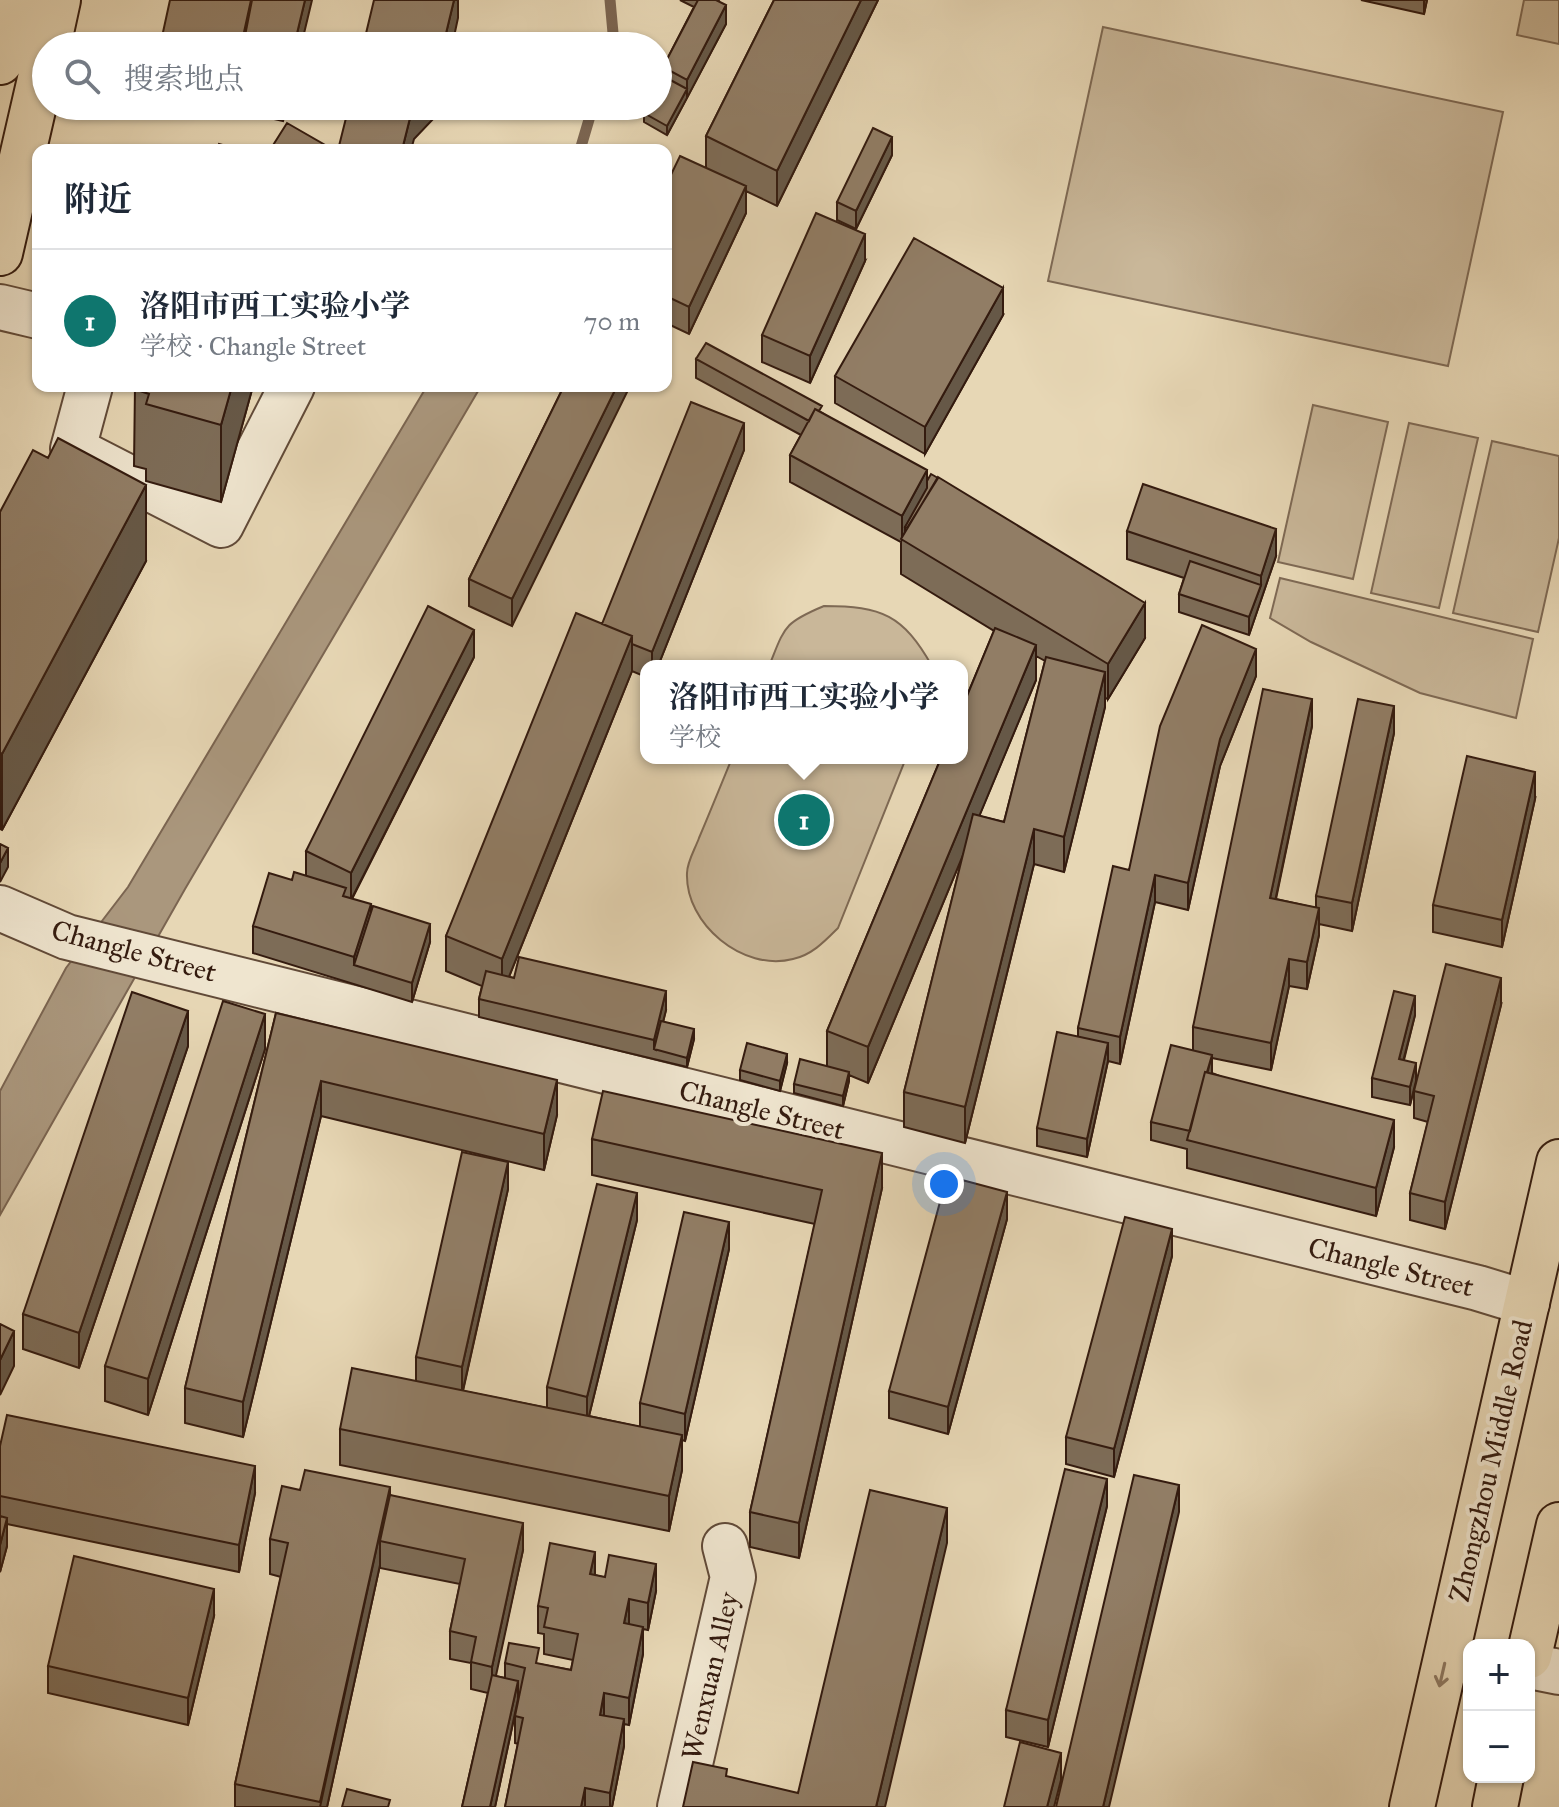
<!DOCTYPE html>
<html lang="zh">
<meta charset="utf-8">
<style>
:root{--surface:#fff;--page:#f2f2f3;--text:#1f2937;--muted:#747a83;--line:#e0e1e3;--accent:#0f766e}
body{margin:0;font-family:"IM FELL Great Primer","Noto Serif SC",serif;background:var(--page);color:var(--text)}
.controls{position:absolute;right:24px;bottom:24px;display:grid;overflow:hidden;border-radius:16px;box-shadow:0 2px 6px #0004}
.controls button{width:72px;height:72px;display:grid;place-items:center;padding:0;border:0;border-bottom:2px solid var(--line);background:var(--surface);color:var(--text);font:40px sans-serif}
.you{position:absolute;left:944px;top:1184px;width:28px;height:28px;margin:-20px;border:6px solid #fff;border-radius:50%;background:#1a73e8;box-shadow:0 0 0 12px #1a73e833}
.badge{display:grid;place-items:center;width:52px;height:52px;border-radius:50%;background:var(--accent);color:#fff;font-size:26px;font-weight:700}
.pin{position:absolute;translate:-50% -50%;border:4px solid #fff;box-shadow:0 2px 8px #0006}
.popup{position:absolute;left:640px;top:660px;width:328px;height:104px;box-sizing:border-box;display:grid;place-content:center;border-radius:16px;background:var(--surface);filter:drop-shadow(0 2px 6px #0005);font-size:26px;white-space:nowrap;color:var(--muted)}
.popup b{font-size:30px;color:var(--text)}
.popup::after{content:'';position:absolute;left:50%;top:100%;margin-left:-16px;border:16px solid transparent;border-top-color:var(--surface)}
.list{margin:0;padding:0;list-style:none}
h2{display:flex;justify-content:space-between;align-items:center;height:104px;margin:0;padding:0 32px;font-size:34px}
h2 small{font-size:26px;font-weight:400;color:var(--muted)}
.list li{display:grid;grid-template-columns:52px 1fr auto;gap:24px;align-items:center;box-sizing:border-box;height:144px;padding:0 32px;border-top:2px solid var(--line)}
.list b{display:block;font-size:30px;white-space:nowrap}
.list p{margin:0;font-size:26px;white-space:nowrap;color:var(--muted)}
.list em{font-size:26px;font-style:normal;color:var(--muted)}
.icon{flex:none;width:44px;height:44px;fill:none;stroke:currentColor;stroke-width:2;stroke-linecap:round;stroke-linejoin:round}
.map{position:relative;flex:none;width:1559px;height:1807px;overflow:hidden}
.search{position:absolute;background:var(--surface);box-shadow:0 2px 6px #0004;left:32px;top:32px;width:640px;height:88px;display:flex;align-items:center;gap:20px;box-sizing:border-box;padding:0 28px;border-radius:44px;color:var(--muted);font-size:30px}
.panel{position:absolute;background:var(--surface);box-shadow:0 2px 6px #0004;left:32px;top:144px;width:640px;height:248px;border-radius:16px}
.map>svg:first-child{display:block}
.green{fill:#c9b799;stroke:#7e6954;stroke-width:2}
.water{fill:#aa977d;stroke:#7b6551;stroke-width:2}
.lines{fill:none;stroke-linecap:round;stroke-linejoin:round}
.stream{stroke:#7b6551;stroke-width:11}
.minor-casing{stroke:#614a38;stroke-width:48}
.major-casing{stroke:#341b0f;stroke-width:48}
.minor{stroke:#efe5cf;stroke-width:44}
.major{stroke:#e7d7b5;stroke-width:44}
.wall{fill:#7d6c57;stroke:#341b0f;stroke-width:2;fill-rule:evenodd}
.shaded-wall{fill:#665847;stroke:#341b0f;stroke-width:2}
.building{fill:#917d65;stroke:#341b0f;stroke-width:2}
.oneway{stroke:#8e7962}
.labels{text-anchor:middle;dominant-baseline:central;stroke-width:8;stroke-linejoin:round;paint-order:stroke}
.street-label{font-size:28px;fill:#341b0f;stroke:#efe5cf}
</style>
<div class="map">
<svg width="1559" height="1807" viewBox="0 0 1559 1807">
<rect width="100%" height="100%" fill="#e7d7b5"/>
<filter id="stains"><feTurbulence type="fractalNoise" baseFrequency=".0025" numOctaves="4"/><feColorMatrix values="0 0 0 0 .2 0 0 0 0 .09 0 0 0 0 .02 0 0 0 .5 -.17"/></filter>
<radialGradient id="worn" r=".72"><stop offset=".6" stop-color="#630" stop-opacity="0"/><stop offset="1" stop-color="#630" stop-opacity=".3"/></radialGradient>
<path class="green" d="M1524 0H1559V44L1517 35Z
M1103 27 1503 112 1448 366 1048 281Z
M1313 405 1388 422 1353 579 1278 562Z
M1409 423 1478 438 1439 608 1371 593Z
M1492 441 1559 456V538L1538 632 1453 613Z
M1280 578 1533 639 1516 718 1420 693 1311 642 1270 618Z
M824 606C882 606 903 615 932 666H769C785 627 783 623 824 606Z
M732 758H906L838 928C825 941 812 955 793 959 743 972 685 924 687 873 687 862 695 849 699 838 710 812 721 785 732 758Z"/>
<path class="water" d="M427 386H481L185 889 0 1215V1091L66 968 128 887Z"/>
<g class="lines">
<path class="stream" d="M610 46 613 33 610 0
M580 150 593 106"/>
<defs>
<path id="minor" d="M0 307 38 316
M90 386 73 449 221 525 292 386
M0 908 67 937 1478 1288 1527 1303
M1529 1666 1559 1672
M680 1807 733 1577 725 1546"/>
<path id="major" d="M48 46 58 0
M0 62 15 0
M0 253 46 53
M1529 1656 1559 1525
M1412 1807 1559 1162
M1495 1807 1501 1777"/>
</defs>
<use href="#minor" class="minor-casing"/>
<use href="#major" class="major-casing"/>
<use href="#minor" class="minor"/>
<use href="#major" class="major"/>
</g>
<path class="wall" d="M680 0H719L718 1 726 24 667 135 644 122V113L663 76V67L694 7Z
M774 0H878L777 206 746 191V213L689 334 666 323V185L706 168V136Z
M1361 0H1427L1424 14Z
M217 106H286L283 121Z
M892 155 856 229 837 220V202Z
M865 261 810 383 762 362V335Z
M1003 315 925 454 835 403V376Z
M696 359 822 413 927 481 1145 638 1108 699 1105 698V707L1064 872 1034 864 965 1143 904 1127V1092L963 855 868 1083 849 1075V1081L843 1106 794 1093V1084L827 1066V1031L994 631 901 574V542L790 482V455L801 435 696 378ZM1036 656 1045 661 1004 822 979 816 1036 680Z
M135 386H253L221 502 146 481V469L134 466Z
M564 386 512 626 469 606V579Z
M744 450 658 666H646V677L632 671 509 977 666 1010 663 1022 694 1039 687 1067 479 1017V999L482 986 446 971V936L602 624Z
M0 512 146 561 2 830 0 829Z
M1127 531 1276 556 1249 635 1179 612V594L1184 578 1127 559Z
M474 657 352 899 371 913 430 942 412 1002 253 953V926L292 880 306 876V851Z
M1256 676 1220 766 1188 910 1155 902 1120 1064 1108 1061 1087 1157 1037 1146V1128L1078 1037V1028L1129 870Z
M1312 726 1276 899 1316 908V896L1394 733 1352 931 1319 924V935L1307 989 1289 986 1271 1070 1212 1058V1073L1394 1147 1376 1216 1187 1168V1149L1151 1140V1122L1193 1051V1027Z
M1535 799 1502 947 1433 932V905Z
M1501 1005 1445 1229 1410 1220V1193L1428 1122 1414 1118V1091Z
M276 1013 557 1115 544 1170 321 1116 243 1437 185 1423V1388Z
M1415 1015 1404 1060 1416 1081 1410 1105 1372 1097V1078Z
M188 1046 79 1368 23 1349V1314Z
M265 1049 148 1415 105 1401V1366Z
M787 1063 780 1091 740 1080V1070Z
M592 1139 882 1188 799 1558 750 1547V1512L815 1224 592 1175Z
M508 1189 463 1391 547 1408V1387L637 1220 589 1416 640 1427V1403L729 1249 685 1441 682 1440V1470L669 1531 340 1465V1429L416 1381V1357Z
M1007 1219 948 1434 889 1418V1391Z
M1172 1256 1114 1477 1066 1464V1437Z
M0 1446 255 1493 239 1572 7 1524V1546L0 1572Z
M300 1490 390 1495 523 1550 495 1676 505 1678V1663L539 1664 571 1670 573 1660 544 1654V1634L538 1633V1606L595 1575 656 1591 648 1630 643 1629V1654L629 1725 624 1724V1746L612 1807H505L518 1744 515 1743V1716L518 1700 495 1807H462L488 1693 471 1689V1663L450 1659V1631L460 1584 380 1568V1565L327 1807H235V1784L281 1577 270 1574V1539Z
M1107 1506 1048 1747 1006 1737V1710Z
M214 1616 188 1725 48 1693V1666Z"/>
<path class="shaded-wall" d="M251 0H258L248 46H241Z
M305 0H312L301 46H294Z
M454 0H458V18L452 46H443Z
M861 0H878L777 206V171Z
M1424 0H1427L1424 14Z
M726 5V24L687 98V80Z
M687 89V98L667 135V126Z
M283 106H286L283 121Z
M413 106H438L435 117 414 139 411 150H402Z
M892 137V155L856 229V211Z
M746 186V213L689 334V307Z
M865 234V261L810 383V356Z
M1003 288V315L925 454V427Z
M232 386H253L221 502V425Z
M617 386H630L512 626V599Z
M744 423V450L658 666H652V652Z
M927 470V497L905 527V537L902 540V516Z
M146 485V561L2 830V754Z
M1276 529V556L1249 635V617L1261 585V576Z
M1145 603V638L1108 699V664Z
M474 630V657L351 900V873Z
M632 636V671L502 994V959Z
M1036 645V680L868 1083V1047Z
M1256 649V676L1220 766 1188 910V883L1220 739Z
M1105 672V707L1064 872V837Z
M1312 699V726L1270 925V898Z
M1394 706V733L1352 931V903Z
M1535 772V799L1502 947V920Z
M1034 829V864L965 1143V1107Z
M8 848V867L0 882V863Z
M1155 875V902L1120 1064V1037Z
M371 904V932L354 965V957Z
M1319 908V935L1307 989V962Z
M430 924V942L412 1002V983Z
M1289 959V986L1271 1070V1043Z
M1501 978V1005L1445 1229V1202Z
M666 991V1010L656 1050 654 1049V1040Z
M1415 996V1015L1399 1077V1059Z
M188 1011V1046L79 1368V1333Z
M265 1014V1049L148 1415V1379Z
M694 1029V1039L687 1067V1058Z
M1108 1043V1061L1087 1157V1139Z
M787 1054V1063L780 1091V1081Z
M1212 1055V1074L1192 1132Z
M1416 1063V1081L1410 1105V1087Z
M849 1072V1081L843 1106V1096Z
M557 1080V1115L544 1170V1134Z
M321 1081V1116L243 1437V1402Z
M1394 1120V1147L1376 1216V1188Z
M882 1153V1188L799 1558V1523Z
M508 1162V1189L462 1394V1367Z
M1007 1192V1219L948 1434V1407Z
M637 1193V1220L587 1424V1397Z
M729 1222V1249L685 1441V1414Z
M1172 1229V1256L1114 1477V1449Z
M14 1331V1366L0 1395V1360Z
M682 1435V1470L669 1531V1496Z
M255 1466V1493L239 1572V1545Z
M1107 1479V1506L1048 1747V1720Z
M1179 1485V1512L1109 1807H1103Z
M390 1487V1522L380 1541V1565L327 1807H320Z
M947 1508V1543L885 1807H876Z
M7 1518V1546L0 1572V1545Z
M523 1523V1550L492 1694V1667Z
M595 1552V1579L590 1574Z
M656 1564V1591L648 1630V1603Z
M214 1589V1616L188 1725V1698Z
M629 1599V1626L624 1623Z
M643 1627V1654L629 1725V1698Z
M518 1681V1699L495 1807H490Z
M604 1693V1720L600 1715Z
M624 1719V1746L612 1807H610V1793Z
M1061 1753V1780L1054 1807H1047Z
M585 1788V1807H581Z"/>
<path class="building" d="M170 0H251L241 46H160Z
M252 0H305L294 46H243Z
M374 0H454L443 46H363Z
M698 0H716L726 5 687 80 663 67Z
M774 0H861L777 171 706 136Z
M663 76 687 89 667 126 644 113 647 106H658V85Z
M349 106H413L402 150H338Z
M287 123 332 149 331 150H270Z
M873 128 892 137 856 211 837 202Z
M219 144 241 150H217Z
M680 156 746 186 689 307 666 296V185Z
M816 213 865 234 810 356 762 335Z
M914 238 1003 288 925 427 835 376Z
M706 343 822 406 819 411 815 409 809 421 696 359Z
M135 386H232L221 425 146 404 149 394 134 389Z
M564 386H617L512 599 469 579Z
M691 402 744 423 652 652 632 644V636L602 624Z
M815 409 927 470 902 516 790 455Z
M58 438 146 485 2 754 0 753V512L33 450 48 458Z
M931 474 938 478 907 528 905 527 927 488V481Z
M938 477 1145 603 1108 664 901 539Z
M1143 484 1276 529 1261 576 1127 531Z
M1190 561 1261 585 1249 617 1179 594Z
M428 606 474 630 351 873 306 851Z
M576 613 632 636 502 959 446 936Z
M1202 625 1256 649 1220 739 1188 883 1155 875 1120 1037 1078 1028 1113 866 1129 870 1160 726Z
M995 628 1036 645 868 1047 827 1031 941 758H962V708Z
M1046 657 1105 672 1064 837 1034 829 965 1107 904 1092 973 814 1004 822Z
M1263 689 1312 699 1270 898 1319 908 1307 962 1289 959 1271 1043 1193 1027Z
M1358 699 1394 706 1352 903 1316 896Z
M1467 756 1535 772 1502 920 1433 905Z
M0 844 8 848 0 863Z
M294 872 346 888 343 896 371 904 354 957 253 926 269 873 292 880Z
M373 906 430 924 412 983 354 965Z
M519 957 666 991 654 1040 479 999 486 971 514 978Z
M1446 964 1501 978 1445 1202 1410 1193 1434 1096 1414 1091Z
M1394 991 1415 996 1399 1059 1416 1063 1410 1087 1372 1078Z
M132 992 188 1011 79 1333 23 1314Z
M223 1001 265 1014 148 1379 105 1366Z
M276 1013 557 1080 544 1134 321 1081 243 1402 185 1388Z
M661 1021 694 1029 687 1058 654 1049Z
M1057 1032 1108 1043 1087 1139 1037 1128Z
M747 1043 787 1054 780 1081 740 1070Z
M1171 1045 1212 1055 1207 1072H1205L1190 1131 1151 1122Z
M800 1059 849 1072 843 1096 794 1084Z
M1205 1072 1394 1120 1376 1188 1187 1140Z
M603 1091 882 1153 799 1523 750 1512 822 1190 592 1139Z
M462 1152 508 1162 462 1367 416 1357Z
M947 1176 1007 1192 948 1407 889 1391Z
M597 1184 637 1193 587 1397 547 1387Z
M684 1212 729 1222 685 1414 640 1403Z
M1125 1217 1172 1229 1114 1449 1066 1437Z
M0 1324 14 1331 0 1360Z
M352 1368 682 1435 669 1496 340 1429Z
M7 1415 255 1466 239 1545 0 1496V1446Z
M1065 1469 1107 1479 1048 1720 1006 1710Z
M305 1470 390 1487 320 1802 235 1784 288 1543 270 1539 282 1486 300 1490Z
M1134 1475 1179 1485 1103 1807H1056Z
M870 1490 947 1508 876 1807H683L693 1762 727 1769 726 1776 798 1793Z
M390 1495 523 1523 492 1667 471 1662 476 1637 450 1631 465 1559 380 1541Z
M0 1516 7 1518 0 1545Z
M550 1543 595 1552 590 1574 605 1577 609 1555 656 1564 648 1603 629 1599 624 1623 643 1627 629 1698 604 1693 600 1715 624 1719 610 1793 585 1788 581 1807H505L523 1718 515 1716 525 1668 505 1663 509 1643 539 1648 536 1663 571 1670 578 1634 544 1627 548 1608 538 1606Z
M74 1556 214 1589 188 1698 48 1666Z
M492 1675 518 1681 490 1807H462Z
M1020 1742 1061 1753 1047 1807H1004Z
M347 1789 390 1800 388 1807H342Z"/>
<defs><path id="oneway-shaft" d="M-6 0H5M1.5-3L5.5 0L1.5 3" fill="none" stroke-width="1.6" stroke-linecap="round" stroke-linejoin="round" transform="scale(2)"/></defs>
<use class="oneway" href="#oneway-shaft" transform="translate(1442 1675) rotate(103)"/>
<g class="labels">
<g class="street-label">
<text transform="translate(134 951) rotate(15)">Changle Street</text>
<text transform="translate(762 1110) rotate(14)">Changle Street</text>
<text transform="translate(1391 1267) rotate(14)">Changle Street</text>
<text transform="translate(1491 1461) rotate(-77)">Zhongzhou Middle Road</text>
<text transform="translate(710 1676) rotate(-77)">Wenxuan Alley</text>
</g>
</g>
<rect width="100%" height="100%" filter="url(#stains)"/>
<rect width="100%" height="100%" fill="url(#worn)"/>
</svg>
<div class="controls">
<button>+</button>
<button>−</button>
</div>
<div class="you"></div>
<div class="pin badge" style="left:804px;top:820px">1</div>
<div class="popup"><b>洛阳市西工实验小学</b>学校</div>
<div class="search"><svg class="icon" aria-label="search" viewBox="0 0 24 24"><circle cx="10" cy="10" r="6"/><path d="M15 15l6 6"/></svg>搜索地点</div>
<section class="panel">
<h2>附近<small></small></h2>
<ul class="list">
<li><span class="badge">1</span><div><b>洛阳市西工实验小学</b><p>学校 · Changle Street</p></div><em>70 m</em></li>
</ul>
</section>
</div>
